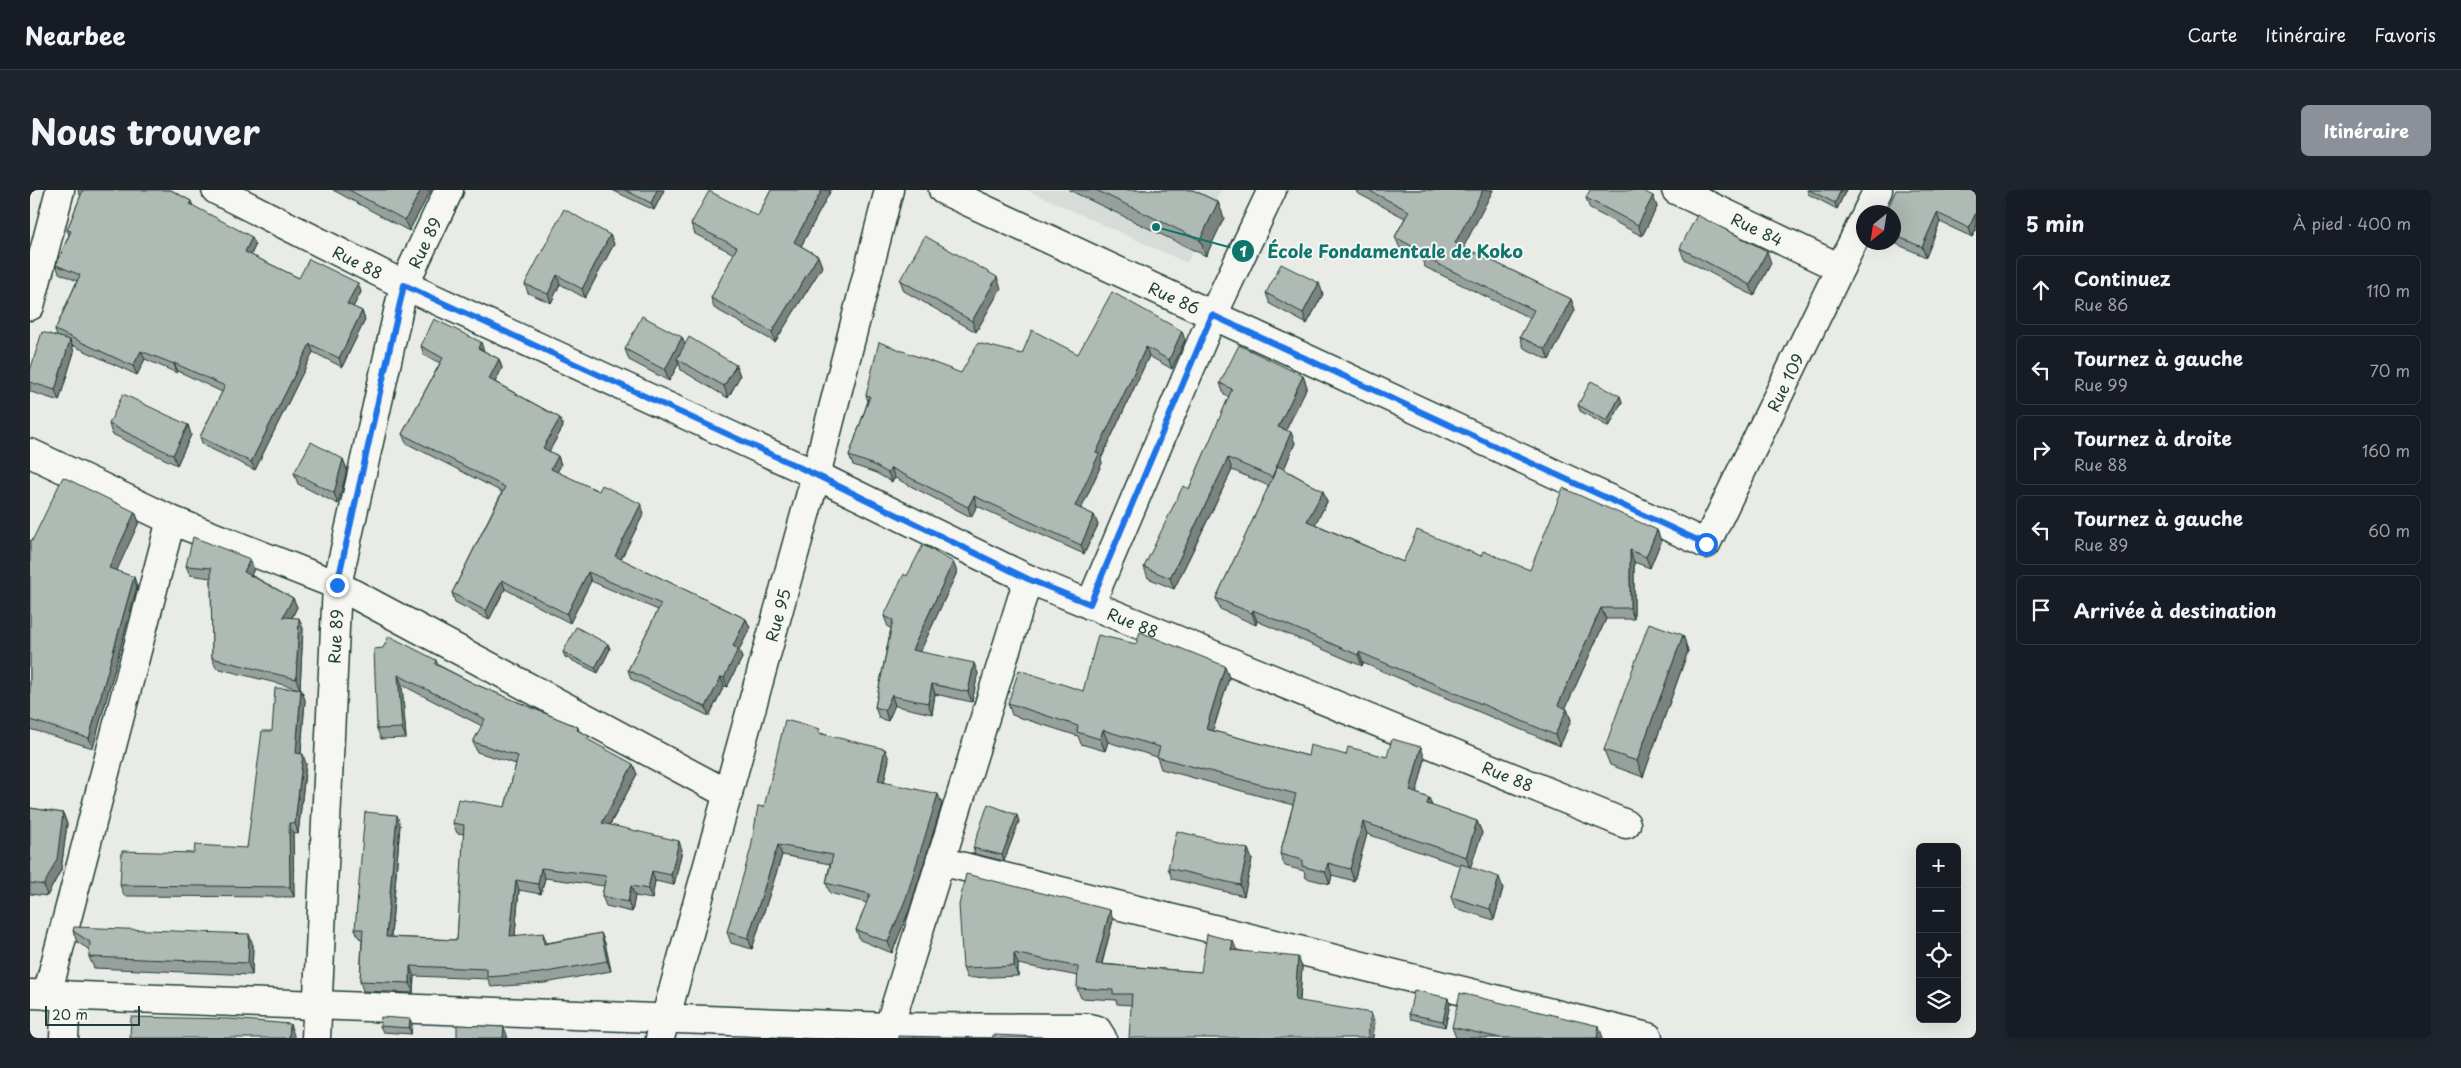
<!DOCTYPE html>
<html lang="fr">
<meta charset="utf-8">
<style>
:root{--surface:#171b24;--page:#20242c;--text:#f1f3f6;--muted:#9ea1a6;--line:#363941;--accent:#8c9099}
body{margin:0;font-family:"Playpen Sans",sans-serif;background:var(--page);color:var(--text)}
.controls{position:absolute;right:15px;bottom:15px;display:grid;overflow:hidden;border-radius:8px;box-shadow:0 5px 20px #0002}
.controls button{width:45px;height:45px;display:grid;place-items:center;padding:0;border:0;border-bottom:1px solid var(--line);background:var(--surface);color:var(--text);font:25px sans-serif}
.compass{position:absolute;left:1826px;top:15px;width:45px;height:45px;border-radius:50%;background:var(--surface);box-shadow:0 5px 20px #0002;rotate:210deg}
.scale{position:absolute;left:15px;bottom:12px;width:95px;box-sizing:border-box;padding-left:5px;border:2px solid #1f3d34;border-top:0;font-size:14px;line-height:18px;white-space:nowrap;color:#1f3d34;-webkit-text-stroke:4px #f6f6f2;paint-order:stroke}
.stop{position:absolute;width:15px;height:15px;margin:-11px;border:4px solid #1a73e8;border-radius:50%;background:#fff}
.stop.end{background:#1a73e8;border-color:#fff;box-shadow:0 1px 5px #0008}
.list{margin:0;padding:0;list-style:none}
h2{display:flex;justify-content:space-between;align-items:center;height:65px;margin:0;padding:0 20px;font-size:21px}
h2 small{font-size:16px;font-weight:400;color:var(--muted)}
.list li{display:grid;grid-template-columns:32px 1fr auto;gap:15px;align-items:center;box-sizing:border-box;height:70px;margin:0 10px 10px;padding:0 10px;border:1px solid var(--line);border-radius:8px}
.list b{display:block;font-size:19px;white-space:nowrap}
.list p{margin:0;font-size:16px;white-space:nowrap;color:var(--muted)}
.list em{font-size:16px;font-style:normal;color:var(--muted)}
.icon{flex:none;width:28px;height:28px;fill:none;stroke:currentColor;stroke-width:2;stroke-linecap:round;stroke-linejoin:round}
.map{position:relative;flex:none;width:1946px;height:848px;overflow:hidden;border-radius:8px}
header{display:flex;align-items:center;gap:30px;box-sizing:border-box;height:70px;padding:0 25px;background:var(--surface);border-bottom:1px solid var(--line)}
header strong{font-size:24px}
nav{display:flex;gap:28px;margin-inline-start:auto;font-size:18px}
.intro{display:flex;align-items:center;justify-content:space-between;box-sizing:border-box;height:120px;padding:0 30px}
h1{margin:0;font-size:35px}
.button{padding:12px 22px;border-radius:8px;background:var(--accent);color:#fff;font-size:18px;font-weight:700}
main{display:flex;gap:30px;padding:0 30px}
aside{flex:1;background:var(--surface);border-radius:8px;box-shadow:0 5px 20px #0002}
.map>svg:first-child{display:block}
.built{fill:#d8dcd8}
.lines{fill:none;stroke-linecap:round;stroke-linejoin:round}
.minor-casing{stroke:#1f3d34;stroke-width:31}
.minor{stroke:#f6f6f2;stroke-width:28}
.wall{fill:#97a09c;stroke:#1f3d34}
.shaded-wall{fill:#7b827f;stroke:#1f3d34}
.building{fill:#b0bab5;stroke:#1f3d34}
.route{stroke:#1a73e8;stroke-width:6}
.labels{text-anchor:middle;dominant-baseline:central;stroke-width:4;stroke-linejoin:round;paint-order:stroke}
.street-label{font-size:16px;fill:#1f3d34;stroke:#f6f6f2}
.leader{fill:none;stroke:#0f766e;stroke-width:2}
.callout-dot{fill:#0f766e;stroke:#f6f6f2;stroke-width:2}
.mark-label{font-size:15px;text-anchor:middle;font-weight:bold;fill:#fff}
.callout-label{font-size:18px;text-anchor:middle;font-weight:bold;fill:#0f766e;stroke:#f6f6f2;stroke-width:4;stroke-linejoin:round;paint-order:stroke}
</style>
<header>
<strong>Nearbee</strong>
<nav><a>Carte</a><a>Itinéraire</a><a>Favoris</a></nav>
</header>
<div class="intro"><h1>Nous trouver</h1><a class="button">Itinéraire</a></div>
<main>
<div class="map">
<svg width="1946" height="848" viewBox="0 0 1946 848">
<rect width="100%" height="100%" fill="#e9ebe7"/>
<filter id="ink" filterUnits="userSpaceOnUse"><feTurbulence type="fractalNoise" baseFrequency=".02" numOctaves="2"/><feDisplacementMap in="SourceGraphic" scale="10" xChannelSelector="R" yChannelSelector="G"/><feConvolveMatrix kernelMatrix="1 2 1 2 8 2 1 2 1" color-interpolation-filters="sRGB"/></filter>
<g filter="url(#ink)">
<path class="built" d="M997 0H1191L1157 73Z"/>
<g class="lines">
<defs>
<g id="minor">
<path id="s1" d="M186 0 374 95 786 285 998 389 1596 634"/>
<path id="s2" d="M913 0 1676 354 1834 29"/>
<path id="s3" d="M1646 0 1810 78"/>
<path d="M1837 22 1848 0"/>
<path d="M0 116 30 0"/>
<path d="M0 263 141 330 307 395 698 604"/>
<path d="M1060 415 1183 125 1242 0"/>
<path d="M910 671 1618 847"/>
<path d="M0 804 859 837 1058 838 1067 840 1072 848"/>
<path d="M17 805 141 330"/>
<path d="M859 837 998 389"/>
<path d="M34 848 36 805"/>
<path id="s4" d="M286 848 307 395 374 95 419 0"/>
<path id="s5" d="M630 848 786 285 859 0"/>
</g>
</defs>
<use href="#minor" class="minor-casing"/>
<use href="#minor" class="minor"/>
</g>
<path class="wall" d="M48 0H141L161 11 163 16 225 56 221 65 269 88 328 93 331 102 323 117 332 121 335 130 312 177 283 162 225 280 173 255 170 247 192 202 148 181 147 183 115 169 107 185 42 155 44 162 29 211 1 202 0 200V181L27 146 25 140 47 91 29 83 26 75 39 45 37 40 51 5 49 4Z
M303 0H401L379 41Z
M582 0H634L624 20Z
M741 0H801L771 56 788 66 792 77 745 152 684 118 681 108 704 64 665 44 661 34 728 26Z
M1039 0H1163L1188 12 1194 28 1176 66Z
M1326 0H1463L1433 57 1541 109 1545 120 1519 170 1494 158 1490 147 1500 128 1395 77 1392 70 1370 58 1365 47 1375 28 1327 3Z
M1777 0H1816L1807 19 1778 4Z
M1946 0V39L1942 47 1910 32 1896 67 1862 52H1864V22Z
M1623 6 1627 17 1612 46 1560 19 1556 8Z
M580 45 584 54 555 108 530 94 521 113 498 103 495 94Z
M1650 58 1741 73 1724 106 1654 69Z
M870 90 971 98 946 142 874 101Z
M1236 103 1293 104 1277 134 1240 114Z
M1155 150 1142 179 1119 166 1071 269 1072 273 1051 319 1064 325 1068 335 1054 364 947 316 941 327 865 288 862 292 846 283 823 275 819 266 838 211 836 205 931 183 992 164H1048Z
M655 155 706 175 710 186 698 208 651 180 649 173 639 191 599 170 595 159Z
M391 156 454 161 469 169 472 178 465 192 530 228 533 237 519 261 528 266 531 275 527 282 614 323 591 369 716 429 720 438 709 460 712 468 697 497 694 496 679 526 601 489 598 480 628 420 561 391 540 433 475 399 459 430 425 412 422 403 472 302 376 253 372 244 410 173 394 165Z
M1273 186 1277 197 1256 240 1265 253 1254 279 1293 301 1297 312 1285 334 1373 372 1451 366 1500 380 1627 340 1631 351 1620 378 1604 372V429H1576L1535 519H1537L1541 530 1530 556 1333 473 1332 476 1227 431 1226 435 1190 419 1186 408 1239 296 1202 280 1144 399 1118 388 1114 377 1159 299 1199 207 1194 205 1190 193Z
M1590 206 1592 212 1579 237 1550 221 1548 215Z
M79 234 158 235 161 245 147 275 82 244Z
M313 269 317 280 308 314 268 294 264 283Z
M105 322 109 332 86 381 104 387 107 397 63 558 0 539V350L2 351Z
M923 372 927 382 890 462 948 483 942 512 905 504 902 524 866 516 865 515 858 531 849 528 845 517 861 438 858 437 854 426 877 386Z
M156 376 224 379 221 385 263 408 267 417 262 428 273 438 270 499 186 478 182 468 181 388 160 385Z
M1653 445 1658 461 1613 587 1580 575 1574 560Z
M578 454 580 459 568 483 535 467 533 462Z
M353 458 406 470 408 475 447 495 548 537 549 542 560 551 607 584 580 635 652 660 644 695 625 691 622 709 605 706 602 722 576 716 572 706 574 696 515 688 511 704 489 700 485 745 517 753 571 743 575 753 581 781 515 793 461 797 458 789 384 786 383 803 333 801 330 791 332 749 329 748 325 739 370 635 361 747 427 750 434 644 427 643 423 633 475 617 486 574 447 562 443 552 452 536 372 495 376 548 351 549 347 539Z
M1195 476 1199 488 1183 541 1278 566 1316 565 1395 569 1386 603 1399 608 1402 616 1447 631 1452 643 1440 677 1473 698 1464 730 1425 718 1421 707 1431 676 1337 644 1324 691 1302 685 1300 694 1276 688 1274 681 1255 676 1250 664 1263 615 1131 579 1127 567 1078 552 1075 561 1051 554 1048 546 982 525 978 513 1053 501Z
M271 499 275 510 271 563 276 574 268 644 263 643 264 707 94 706 90 695 217 658 242 541Z
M791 543 859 569 854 592 912 614 880 718 862 763 830 750 826 740 837 713 800 703 796 693 800 674 752 665 722 759 701 753 697 742 734 617Z
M0 618 33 623 37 634 31 680 17 706 0 704Z
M989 631 974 671 945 664 943 658Z
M1218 659 1222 670 1214 706 1142 689 1138 678Z
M1083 730 1072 774 1171 782 1206 760 1272 777 1270 811 1345 833 1087 814 1086 810 1051 808 1047 798 1048 786 988 774V786L937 788 933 778Z
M43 741 223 755 222 785 64 778 59 767 60 760 47 752Z
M1418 808 1420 814 1415 837 1381 829 1379 824Z
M382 834 381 844 353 842 350 836Z
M1422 837 1573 848H1426Z"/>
<path class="shaded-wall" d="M391 0H401L379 41 375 30Z
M627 0H634L624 20 621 13Z
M792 0H801L768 62 764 52Z
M1453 0H1463L1430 64 1425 53Z
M1811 0H1816L1807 19 1805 13Z
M1623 6 1627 17 1612 46 1608 35Z
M1188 12 1194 28 1176 66 1170 50Z
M1946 22V39L1942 47 1939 38Z
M1907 23 1910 32 1896 67 1892 57Z
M580 45 584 54 555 108 552 99Z
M222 47 225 56 218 70 215 62Z
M1737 61 1741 73 1724 106 1720 95Z
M788 66 792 77 745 152 742 142Z
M527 85 530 94 521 113 518 104Z
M967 87 971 98 946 142 942 131Z
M328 93 331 102 320 123 317 114Z
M1289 93 1293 104 1277 134 1273 123Z
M1541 109 1545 120 1519 170 1515 159Z
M332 121 335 130 312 177 309 168Z
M1152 141 1155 150 1142 179 1139 170Z
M652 147 656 158 647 169 649 173 639 191 635 180Z
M40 150 44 162 29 211 25 200Z
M451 152 454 161 448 158Z
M280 154 283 162 225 280 221 272Z
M1116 157 1119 166 1071 269 1072 273 1048 326 1045 316 1066 263Z
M111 161 115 169 107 185 103 176Z
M469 169 472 178 462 198 459 189Z
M144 173 148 181 147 183 144 174Z
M706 175 710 186 698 208 694 196Z
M1273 186 1277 197 1252 248 1248 237Z
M1590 206 1592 212 1579 237 1577 231Z
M530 228 533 237 516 267 513 258Z
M158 235 161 245 147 275 143 265Z
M1261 242 1265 253 1246 298 1242 287Z
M528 266 531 275 524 288 521 279Z
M1198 268 1202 280 1144 399 1140 388Z
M313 269 317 280 308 314 304 303Z
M861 278 865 288 862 292 858 283Z
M1293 301 1297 312 1281 342 1277 331Z
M944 306 947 316 941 327 938 317Z
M611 314 614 323 588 375 585 366Z
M105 322 109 332 83 389 79 378Z
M1064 325 1068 335 1054 364 1051 355Z
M1627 340 1631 351 1620 378 1616 367Z
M1600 360 1604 372V429L1600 418Z
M220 369 224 379 218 392 214 382Z
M923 372 927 382 886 471 882 460Z
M558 382 561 391 540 433 537 424Z
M104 387 107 397 63 558 59 548Z
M472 390 475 399 459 430 456 421Z
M263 408 267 417 257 437 253 427Z
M1571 418 1576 429 1532 526 1528 515Z
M1223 420 1227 431 1226 435 1222 423Z
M269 428 273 438 270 499 266 489Z
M716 429 720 438 709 460 712 468 697 497 694 488 703 456Z
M1653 445 1658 461 1613 587 1607 571Z
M578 454 580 459 568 483 565 478Z
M1329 462 1333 473 1332 476 1328 465Z
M944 473 948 483 942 512 938 502Z
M1195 476 1199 488 1180 550 1176 539Z
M368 485 372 495 376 548 372 538Z
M691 487 694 496 679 526 676 517Z
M902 494 905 504 902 524 898 513Z
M271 499 275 510 270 573 266 563Z
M862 504V506L865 515 858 531 855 520Z
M1537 519 1541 530 1530 556 1525 545Z
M1073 540 1078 552 1075 561 1070 549Z
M1391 557 1395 569 1384 613 1380 601Z
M855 559 859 569 852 601 848 591Z
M273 564 276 574 268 644 265 633Z
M603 574 607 584 575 643 572 633Z
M908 604 912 614 880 718 862 763 858 752Z
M1399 608 1403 619 1397 614Z
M33 623 37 634 31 680 17 706 14 695Z
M367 625 370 635 360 757 356 747Z
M987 625 989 631 974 671 972 665Z
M1447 631 1452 643 1440 679 1436 667Z
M1333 632 1337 644 1324 691 1320 679Z
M259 633 263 643 264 707 260 697Z
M649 651 652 660 644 695 641 685Z
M748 655 752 665 722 759 718 748Z
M1218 659 1222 670 1214 706 1210 695Z
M1298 673 1302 685 1300 694 1295 682Z
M511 678 515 688 511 704 508 694Z
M622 681 625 691 622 709 618 699Z
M1469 687 1473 698 1464 730 1460 719Z
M486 690 489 700 484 755 480 746Z
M601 696 605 706 602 722 598 712Z
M1080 720 1083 730 1069 784 1066 774Z
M513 743 517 753 514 754Z
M571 743 575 753 581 781 577 771Z
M219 744 223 755 222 785 218 773Z
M1203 751 1207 761 1201 760Z
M984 763 988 774V786L984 776Z
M1268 767 1272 777 1269 820 1265 810Z
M380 776 384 786 383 803 380 793Z
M1418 808 1420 814 1415 837 1413 831Z
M1341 823 1345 833 1343 848H1337Z
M380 829 382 834 381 844 379 838Z
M260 834 264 845V848H259Z
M1569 836 1573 848H1567Z
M474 837 478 848H473Z"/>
<path class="building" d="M53 0H141L161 11 160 14 222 47 215 62 269 88 279 69 328 93 317 114 332 121 309 168 280 154 221 272 170 247 195 196 144 173V174L111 161 103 176 25 140 50 85 26 75 41 41 37 40Z
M319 0H391L375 30Z
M595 0H627L621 13Z
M741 0H792L764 52 788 66 742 142 681 108 707 57 661 34 679 1 728 26Z
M1066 0H1163L1188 12 1170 50Z
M1338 0H1453L1425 53 1541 109 1515 159 1490 147 1504 120 1391 66 1393 62 1365 47 1379 21Z
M1560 0H1611L1623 6 1608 35 1556 8Z
M1779 0H1811L1805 13Z
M1866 0H1946V22L1939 38 1907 23 1892 57 1864 45V22H1856Z
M534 19 580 45 552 99 527 85 518 104 495 94Z
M1667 25 1737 61 1720 95 1650 58Z
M895 46 967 87 942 131 870 90Z
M1251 74 1289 93 1273 123 1236 103Z
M1082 102 1152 141 1139 170 1116 157 1066 263 1069 264 1045 316 1064 325 1051 355 944 306 938 317 861 278 858 283 842 274 819 266 840 206 836 205 849 152 931 183 948 153 992 164 1002 140 1048 164Z
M612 126 652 147 635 180 595 159Z
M404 129 451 152 448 158 469 169 459 189 530 228 513 258 528 266 521 279 569 301 572 295 611 314 585 366 716 429 703 456 708 459 694 488 691 487 676 517 598 480 631 414 558 382 537 424 472 390 456 421 422 403 475 297 372 244 413 168 391 156Z
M12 142 40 150 25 200 0 192V181Z
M659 147 706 175 694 196 647 169Z
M1209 155 1273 186 1248 237 1261 242 1242 287 1198 268 1140 388 1114 377 1153 296 1159 299 1202 199 1190 193Z
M1561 191 1590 206 1577 231 1548 215Z
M93 204 158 235 143 265 79 234Z
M281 252 313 269 304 303 264 283Z
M1248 276 1293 301 1277 331 1373 372 1387 340 1451 366 1453 361 1500 380 1533 298 1627 340 1616 367 1600 360V418H1571L1528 515 1537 519 1525 545 1329 462 1328 465 1223 420 1222 423 1186 408Z
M33 287 105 322 79 378 104 387 59 548 0 530V350L2 351Z
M163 347 220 369 214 382 263 408 253 427 269 428 266 489 182 468 181 378 156 376Z
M893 355 923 372 882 460 944 473 938 502 902 494 898 513 862 506V504L855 520 845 517 863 430 854 426 874 384 877 386Z
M1619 433 1653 445 1607 571 1574 560Z
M546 437 578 454 565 478 533 462Z
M1110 442 1195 476 1176 539 1278 566 1280 555 1316 565 1318 557 1357 567 1362 549 1391 557 1380 601 1399 608 1397 614 1447 631 1436 667 1333 632 1320 679 1298 673 1295 682 1272 676 1273 670 1250 664 1266 604 1127 567 1130 557 1073 540 1070 549 1047 542 1048 536 978 513 989 480 1053 501 1068 445 1106 454Z
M359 446 406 470 405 474 447 495 548 537 547 540 559 546 557 549 603 574 572 633 649 651 641 685 622 681 618 699 601 696 598 712 572 706 576 686 511 678 508 694 486 690 480 746 513 743 514 754 571 743 577 771 511 783 457 787V779L380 776V793L330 791 333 739H325L335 622 367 625 356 747 427 750 434 635 423 633 428 609 475 617 488 566 443 552 455 529 368 485 372 538 347 539 344 459 353 458Z
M245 498 271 499 266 563 273 564 265 633H259L260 697 90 695 92 661 164 663 165 655 217 658 232 541H242Z
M755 530 790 539 788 543 855 559 848 591 908 604 876 708 858 752 826 740 840 704 796 693 803 665 748 655 718 748 697 742 721 658 728 616 734 617Z
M958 614 987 625 972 665 943 658Z
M0 618 33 623 27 669 14 695 0 693Z
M1147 641 1218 659 1210 695 1138 678Z
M1431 674 1469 687 1460 719 1421 707Z
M936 684 1080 720 1066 774 1171 782 1177 744 1203 751 1201 760 1268 767 1265 810 1341 823 1337 848H1099L1102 804H1083V800L1047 798 1048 777 984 763V776L933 778 929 715Z
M44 737 219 744 218 773 59 767 60 752 43 741Z
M1384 800 1418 808 1413 831 1379 824Z
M1430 803 1569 836 1567 848H1470L1422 837Z
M101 827 200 829 260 834 259 848H100Z
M351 827 380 829 379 838 350 836Z
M427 835 474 837 473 848H427Z
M963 845 1038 848H868V846L963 848Z"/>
</g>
<g class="lines" filter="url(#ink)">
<path class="route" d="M307 395 374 95 786 285 998 389 1060 414 1182 125 1676 354"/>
</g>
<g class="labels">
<g class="street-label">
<text stroke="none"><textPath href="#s3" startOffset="90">Rue 84</textPath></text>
<text stroke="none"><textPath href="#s4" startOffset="808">Rue 89</textPath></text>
<text stroke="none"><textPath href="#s1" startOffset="159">Rue 88</textPath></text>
<text stroke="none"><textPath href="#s2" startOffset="255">Rue 86</textPath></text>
<text stroke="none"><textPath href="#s2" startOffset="1021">Rue 109</textPath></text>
<text stroke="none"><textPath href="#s5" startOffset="439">Rue 95</textPath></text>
<text stroke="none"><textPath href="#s1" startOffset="1014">Rue 88</textPath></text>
<text stroke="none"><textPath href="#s4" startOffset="402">Rue 89</textPath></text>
<text stroke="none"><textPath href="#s1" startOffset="1419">Rue 88</textPath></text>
</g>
</g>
<path class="leader" d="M1126 37L1213 61"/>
<g class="callout-dot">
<circle cx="1126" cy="37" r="5"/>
<circle cx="1213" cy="61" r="12"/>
</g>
<g class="mark-label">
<text x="1213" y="67">1</text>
</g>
<g class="callout-label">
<text x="1365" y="68">École Fondamentale de Koko</text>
</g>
</svg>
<div class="controls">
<button>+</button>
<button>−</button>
<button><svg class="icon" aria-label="locate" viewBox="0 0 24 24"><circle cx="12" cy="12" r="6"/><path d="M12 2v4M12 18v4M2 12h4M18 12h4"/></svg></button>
<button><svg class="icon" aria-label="layers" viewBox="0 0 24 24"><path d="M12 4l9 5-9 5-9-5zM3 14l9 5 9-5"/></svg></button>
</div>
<svg class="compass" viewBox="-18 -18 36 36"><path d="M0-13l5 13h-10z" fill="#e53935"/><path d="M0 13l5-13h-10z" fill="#9ea1a6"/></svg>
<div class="scale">20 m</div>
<div class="stop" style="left:1676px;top:354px"></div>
<div class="stop end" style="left:307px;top:395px"></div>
</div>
<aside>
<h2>5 min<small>À pied · 400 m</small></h2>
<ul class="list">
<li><svg class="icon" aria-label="ahead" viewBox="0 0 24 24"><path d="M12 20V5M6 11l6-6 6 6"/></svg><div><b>Continuez</b><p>Rue 86</p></div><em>110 m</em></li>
<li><svg class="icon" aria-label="left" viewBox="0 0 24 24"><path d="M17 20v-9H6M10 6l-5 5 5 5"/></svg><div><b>Tournez à gauche</b><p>Rue 99</p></div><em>70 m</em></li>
<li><svg class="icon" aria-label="right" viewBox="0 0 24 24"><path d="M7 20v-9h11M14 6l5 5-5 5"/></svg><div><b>Tournez à droite</b><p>Rue 88</p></div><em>160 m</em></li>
<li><svg class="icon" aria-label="left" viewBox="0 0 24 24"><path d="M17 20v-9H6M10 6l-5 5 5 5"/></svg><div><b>Tournez à gauche</b><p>Rue 89</p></div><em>60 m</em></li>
<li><svg class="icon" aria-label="arrive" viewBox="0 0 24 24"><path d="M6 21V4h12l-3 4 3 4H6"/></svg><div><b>Arrivée à destination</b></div></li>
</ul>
</aside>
</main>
